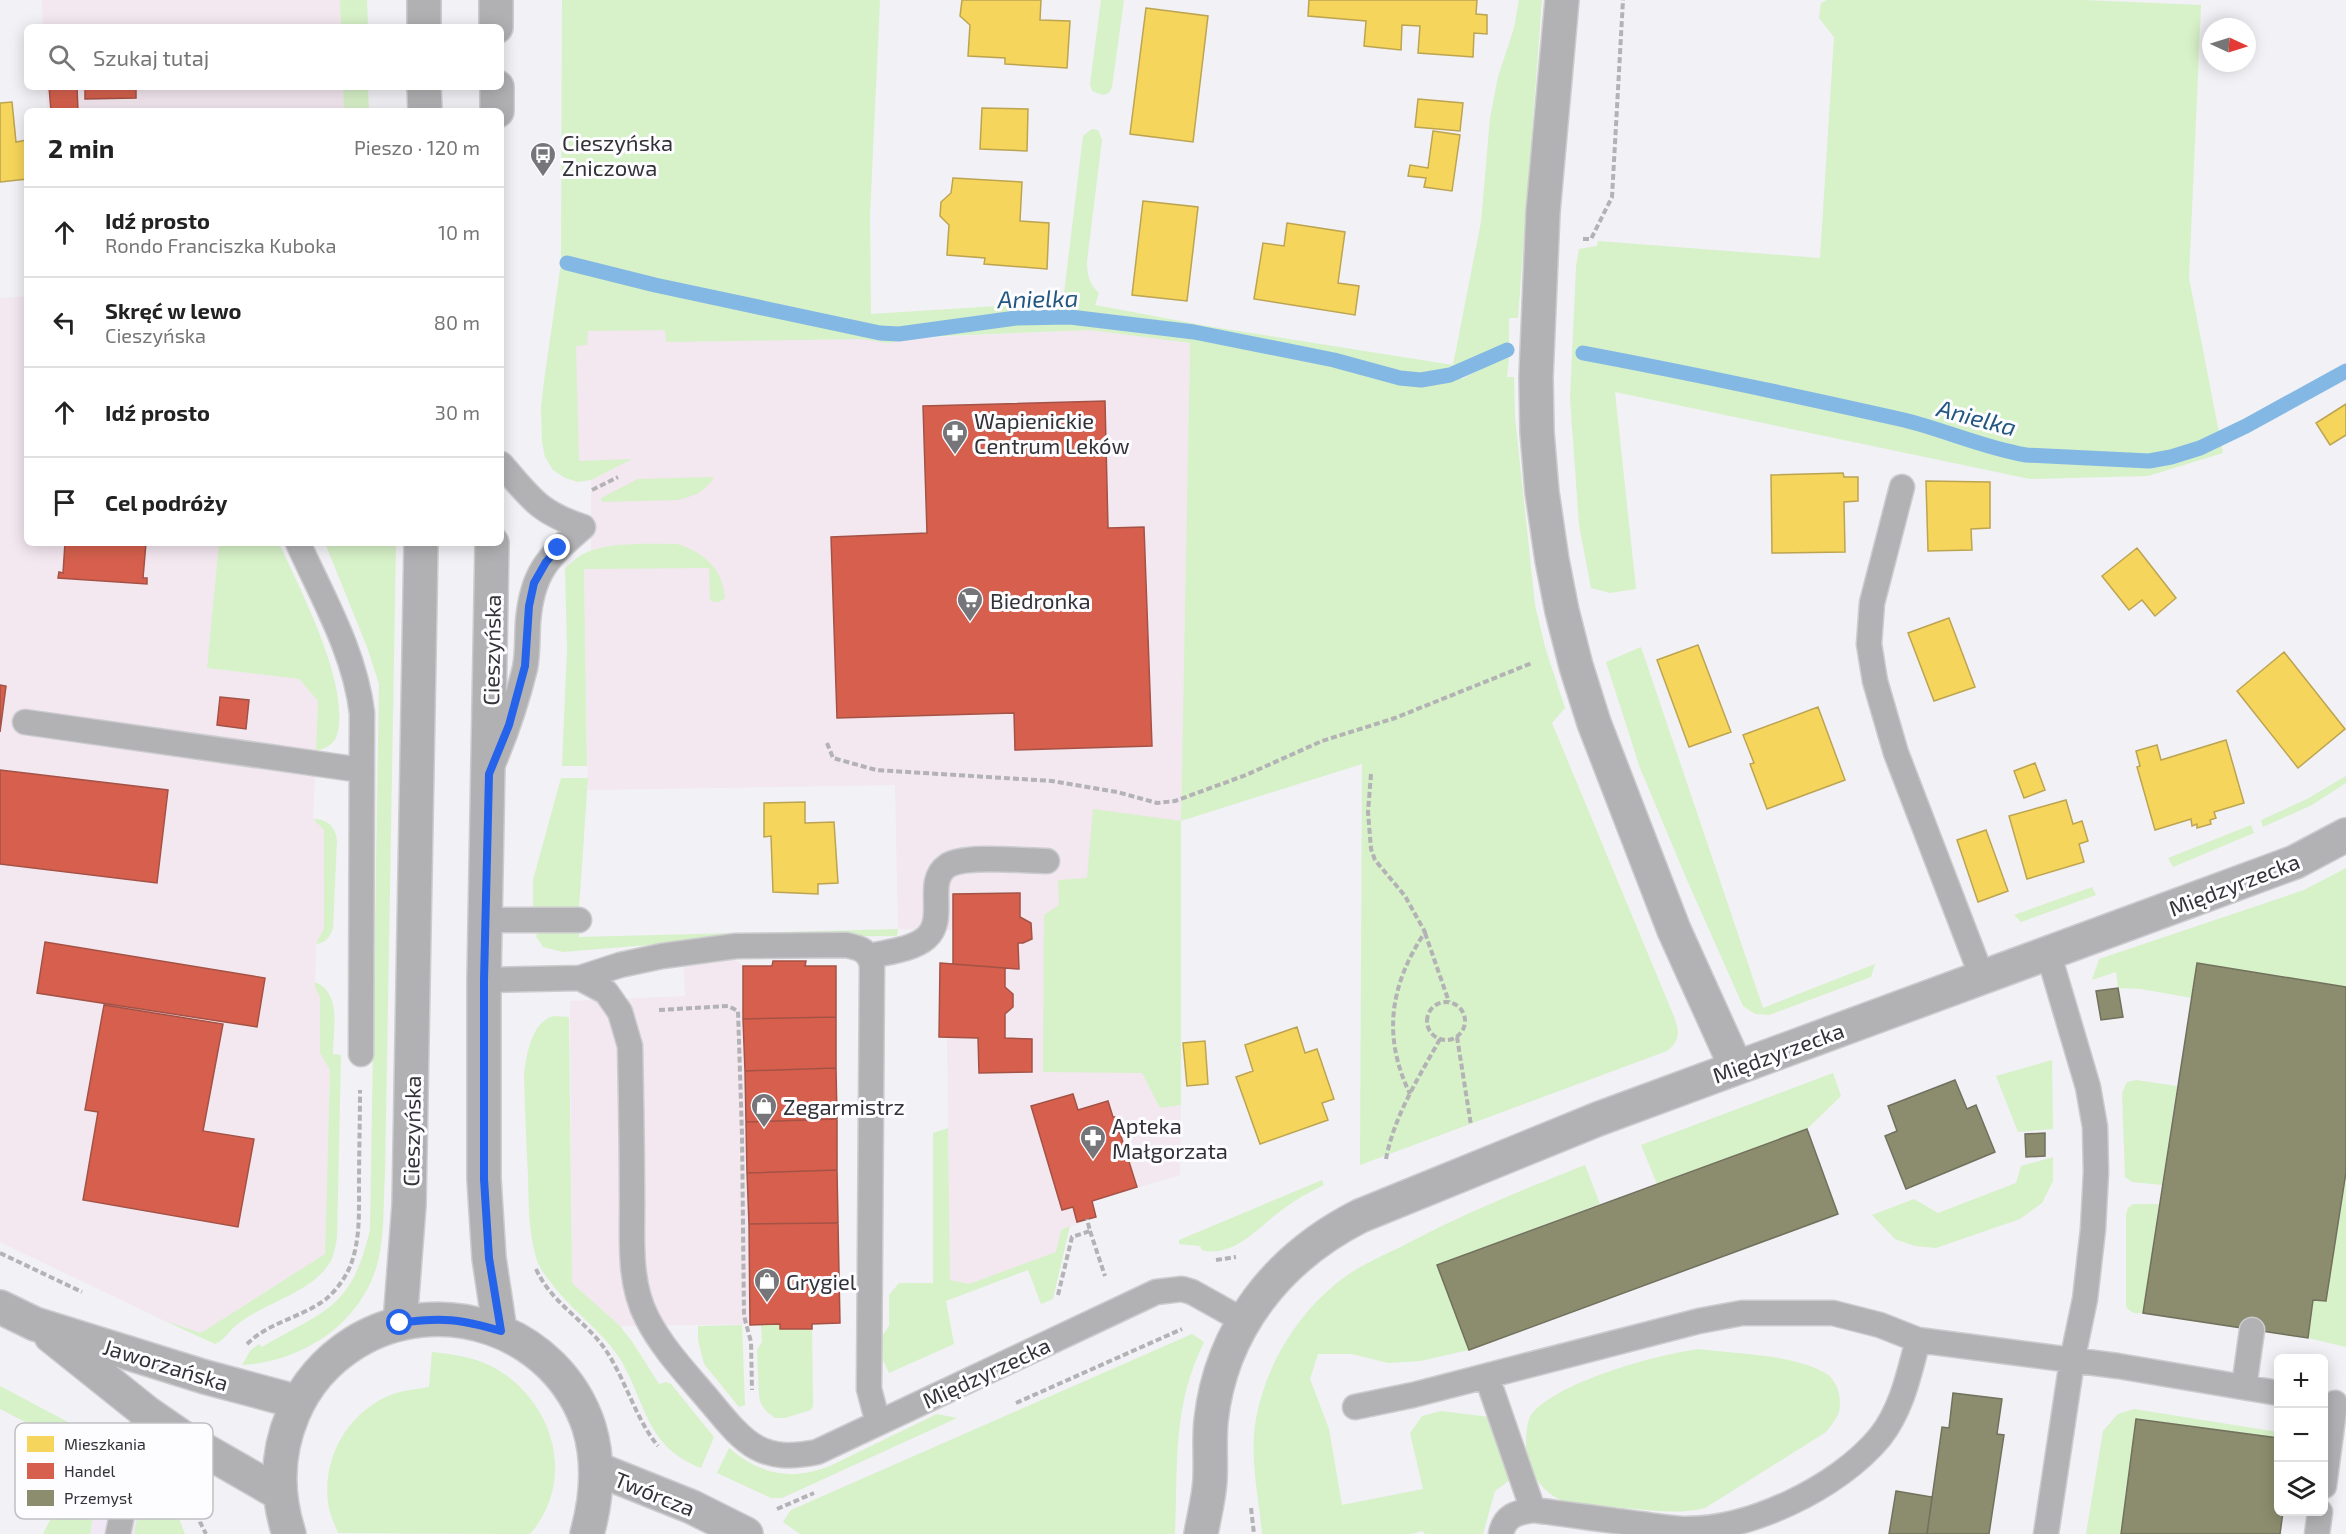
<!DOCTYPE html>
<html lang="pl">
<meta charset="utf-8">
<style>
:root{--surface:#fff;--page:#f2f2f2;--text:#222;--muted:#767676;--line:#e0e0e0}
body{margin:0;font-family:"Exo 2",sans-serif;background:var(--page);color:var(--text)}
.controls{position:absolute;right:18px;bottom:18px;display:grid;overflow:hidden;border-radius:9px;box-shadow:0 3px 15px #0003}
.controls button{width:54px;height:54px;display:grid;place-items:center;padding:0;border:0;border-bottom:2px solid var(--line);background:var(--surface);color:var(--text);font:30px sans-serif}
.compass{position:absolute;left:2202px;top:18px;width:54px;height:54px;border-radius:50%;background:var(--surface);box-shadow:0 3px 15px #0003;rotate:94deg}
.stop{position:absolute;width:18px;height:18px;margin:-14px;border:4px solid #2563eb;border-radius:50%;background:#fff}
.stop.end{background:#2563eb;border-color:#fff;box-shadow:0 2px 6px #0008}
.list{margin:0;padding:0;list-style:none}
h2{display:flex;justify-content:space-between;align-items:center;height:78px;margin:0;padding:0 24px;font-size:26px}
h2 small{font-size:20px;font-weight:400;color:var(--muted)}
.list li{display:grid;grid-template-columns:39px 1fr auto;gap:18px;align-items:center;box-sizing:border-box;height:90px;padding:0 24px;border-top:2px solid var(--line)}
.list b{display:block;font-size:22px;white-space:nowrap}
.list p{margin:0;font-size:20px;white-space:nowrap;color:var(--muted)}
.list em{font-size:20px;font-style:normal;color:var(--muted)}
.icon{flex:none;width:33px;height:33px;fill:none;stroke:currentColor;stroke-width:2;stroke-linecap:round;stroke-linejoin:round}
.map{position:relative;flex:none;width:2346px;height:1534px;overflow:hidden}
.search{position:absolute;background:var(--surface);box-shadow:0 3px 15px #0003;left:24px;top:24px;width:480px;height:66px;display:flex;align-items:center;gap:15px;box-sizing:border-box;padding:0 21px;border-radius:9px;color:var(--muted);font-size:22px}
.panel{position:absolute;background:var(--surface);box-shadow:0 3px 15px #0003;left:24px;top:108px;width:480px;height:438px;border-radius:9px}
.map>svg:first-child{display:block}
.commercial{fill:#f3e7f0}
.education{fill:#f0e8f5}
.green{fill:#d7f1c8}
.homes{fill:#f6d55c;stroke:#bca451;stroke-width:1.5}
.shops{fill:#d6604d;stroke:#a55246;stroke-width:1.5}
.industry{fill:#8c8c6e;stroke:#71715e;stroke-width:1.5}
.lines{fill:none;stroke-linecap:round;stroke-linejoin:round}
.stream{stroke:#84b8e4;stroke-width:15}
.lane-casing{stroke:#cccccf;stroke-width:27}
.street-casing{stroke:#cccccf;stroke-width:36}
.secondary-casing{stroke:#cccccf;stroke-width:36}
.path{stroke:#b3b2b5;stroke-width:4;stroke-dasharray:6 3;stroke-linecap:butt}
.lane{stroke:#b2b1b3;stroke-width:24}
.street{stroke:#b2b1b3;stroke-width:33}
.secondary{stroke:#b1b0b2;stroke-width:33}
.route{stroke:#2563eb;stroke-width:8}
.labels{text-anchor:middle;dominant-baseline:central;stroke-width:6;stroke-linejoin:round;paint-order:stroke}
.poi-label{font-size:22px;fill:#333337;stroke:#fdfdff;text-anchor:start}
.street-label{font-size:22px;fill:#333337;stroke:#fdfdff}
.water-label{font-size:24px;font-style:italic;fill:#235781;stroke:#fdfdff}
.key{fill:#fdfdff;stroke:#c0c0c3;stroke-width:1.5}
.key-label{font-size:16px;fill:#333337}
</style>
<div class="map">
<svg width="2346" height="1534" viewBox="0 0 2346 1534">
<rect width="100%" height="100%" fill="#f1f1f6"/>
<path class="commercial" d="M42 0H340L341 27H43Z
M46 87H343L344 111H47Z
M27 296V543H219L207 668 299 679 318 701 313 819 324 830V928L316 944 315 987 320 997V1053L330 1070 325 1254 201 1333 165 1321 0 1242V298Z
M596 323 900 339 1090 330 1190 343 1181 821 1142 1073 1160 1108 1181 1105 1180 1175 1092 1201 1096 1217 1061 1230 1057 1252 969 1284 950 1280 947 1038 939 1037 940 963H953V930L898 929 895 785 588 790 584 569H591V480L572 459 569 339Z
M735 959 743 966H772L773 961H806V966H836L840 1323 812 1324V1329H780V1324L620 1326 572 1283 570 1001 685 996 684 965Z"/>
<path class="education" d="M104 1455 158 1487 166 1534H90Z"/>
<path class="green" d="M340 0H367L368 27H341Z
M562 0H880L870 215 871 314 1063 302 1083 136 1092 129 1098 130 1102 140 1087 261C1087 274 1089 284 1099 293L1095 305 1207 326 1453 365 1481 222 1490 118 1498 77 1514 28 1519 0H1542L1518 318H1509V343L1454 366 1462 379 1499 360 1509 358 1507 377H1514L1515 417 1535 605 1545 647 1565 708 1552 723 1675 1019C1680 1034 1679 1041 1667 1051L1360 1165 1362 764 1181 821V1105L1160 1108 1142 1073 1043 1072 1044 915 1059 905 1058 880 1087 878 1093 809 1181 821 1190 343 1090 330 921 337 889 343 861 339 666 342 665 330 588 331 587 345 576 346 579 461 632 459 591 480 578 482 565 478 553 470 545 457 542 442 541 407 544 381 561 263Z
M1101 0H1124L1112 87 1109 93 1103 95 1092 91 1090 84Z
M1827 0H2083L2201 5 2189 278 2223 453 2148 476 2030 479 1615 392 1636 589 1610 593 1591 588 1579 525 1570 399 1576 267 1579 249 1597 246 1598 241 1820 258 1834 37 1819 18 1821 3Z
M343 87H368L369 111H344Z
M714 477C706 491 693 497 677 500L602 502 601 498 638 479Z
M219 543H279C300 590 351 685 337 735 335 744 324 749 316 751L318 701 299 679 207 668Z
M325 543H396L385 1175C383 1203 385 1234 378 1261 363 1323 302 1362 242 1365L250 1351 259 1344 262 1347C327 1309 351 1309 370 1230L379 684 367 647Z
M677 544C704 552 723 569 725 598L719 602H713L710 599 709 568 584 569 587 766H562L567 649 565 568C570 564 575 559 580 556 603 541 650 544 677 544Z
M1641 647 1763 1008 1875 964 1871 977 1769 1015 1755 1014 1743 1006 1687 880 1640 768 1606 662Z
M2346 776V783L2312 805 2263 827 2261 820 2307 799Z
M561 778H588L579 908 533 907V880Z
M313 819C327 819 335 826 337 840L333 928C329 938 327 942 316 944L324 928V830Z
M2251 825 2254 833 2173 867 2168 858Z
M2346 868V987L2192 998 2141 989 2118 988 2116 972 2092 980 2099 959 2304 890Z
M2092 887 2096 895 2021 922 2014 915Z
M579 929V937L898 929 897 936 744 937 563 952 543 947 536 936 538 932Z
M315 982C342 993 333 1029 333 1054L341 1055 337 1238C335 1247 334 1257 329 1264 311 1292 265 1303 239 1323 230 1329 225 1340 215 1344L165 1321 201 1333 325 1254 330 1070 320 1053V997L315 987Z
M553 1016 569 1017 572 1283 620 1326 633 1343 659 1384 666 1382 671 1384 714 1437 701 1468C647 1447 647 1407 622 1362 604 1332 573 1312 552 1284 546 1277 538 1266 536 1257 528 1230 529 1202 528 1175 526 1141 525 1108 524 1074 527 1054 531 1023 553 1016Z
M2052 1060 2053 1129 2018 1132 1996 1076Z
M1833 1073 1841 1096 1807 1129 1657 1184 1641 1145Z
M2136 1080 2177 1086 2162 1185 2132 1182 2125 1177 2122 1093 2127 1082Z
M948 1128 950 1280 969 1284 1056 1252 1061 1230 1070 1226 1053 1299 1041 1304 1028 1270 946 1301 954 1344 889 1373 882 1358V1336L889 1326V1295L899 1283H933V1133Z
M2053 1157V1181L2042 1203 2020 1219 1936 1248 1915 1246 1895 1239 1872 1215 1914 1199 1938 1213 2016 1183 2021 1166Z
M1585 1165 1600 1204 1437 1265 1469 1350 1420 1361 1388 1363 1352 1354H1318L1310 1379 1329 1429 1342 1505 1423 1489 1410 1433 1422 1416 1441 1411 1490 1417 1511 1479 1495 1491 1483 1534H1425L1422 1531 1411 1534H1262C1259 1499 1250 1460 1255 1425 1264 1368 1296 1314 1342 1279 1363 1263 1390 1253 1414 1240 1470 1211 1527 1188 1585 1165Z
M2346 1172V1347L2308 1338 2313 1300 2326 1301Z
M1322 1180 1324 1185C1309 1192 1295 1200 1283 1209 1260 1226 1233 1259 1202 1250L1200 1246 1179 1244V1240Z
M2133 1204H2159L2143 1313C2134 1314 2131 1313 2126 1306V1214L2128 1208Z
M780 1324V1329H812L813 1406 811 1410 785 1418H775L767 1412 761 1404 759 1396 757 1350 762 1342 761 1325Z
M742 1325 745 1405 739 1407 704 1364 698 1340V1326Z
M1192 1334 1204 1342C1172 1407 1178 1464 1175 1534H800L783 1522 791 1510Z
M1698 1349C1736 1354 1794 1354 1827 1374 1838 1382 1842 1399 1839 1412 1837 1419 1830 1426 1826 1432L1705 1508C1678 1515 1651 1510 1624 1508 1606 1506 1577 1507 1561 1500 1540 1491 1526 1467 1526 1445 1526 1435 1526 1419 1534 1411 1567 1379 1653 1356 1698 1349Z
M432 1352C452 1354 473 1357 491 1366 553 1398 578 1479 530 1534L338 1533C334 1523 329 1513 328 1502 322 1456 350 1410 393 1394 405 1390 417 1389 429 1387Z
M0 1386 83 1430 74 1447 0 1409Z
M2134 1409 2278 1432V1438L2137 1419 2121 1534H2086L2103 1431 2118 1414Z
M937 1414 957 1418 782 1498H771L717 1473 729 1448C761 1475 790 1481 830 1466Z
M104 1455 90 1534H43L81 1459Z
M145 1480 158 1487 162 1480C178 1495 176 1515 185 1534H134Z"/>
<path class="homes" d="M962 0H1041L1040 20 1070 21 1067 68 1005 64V58L968 56 970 25 960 16Z
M1309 0H1477L1476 14 1487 15V34L1474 33 1473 57 1418 53 1420 26 1402 25 1401 50 1364 46 1366 21 1308 16Z
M1146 8 1208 16 1193 142 1130 134Z
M1418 99 1463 103 1460 131 1415 127Z
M12 102 16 142 27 140V179L0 182V103Z
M982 108 1028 109 1027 151 980 149Z
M1433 131 1460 135 1452 191 1424 187 1426 178 1408 176 1410 165 1428 168Z
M953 178 1022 182 1020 221 1049 223 1047 269 984 264 985 258 947 255 949 225 940 216 941 202 951 193Z
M1143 201 1198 207 1187 301 1132 295Z
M1287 223 1345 232 1338 283 1359 286 1355 315 1254 299 1263 243 1284 246Z
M2346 404V435L2330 445 2316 423Z
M1843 473 1844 477H1858V501L1844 502 1845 552 1772 553 1771 475Z
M1926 481 1990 482V528L1971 529 1972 550 1928 551Z
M2137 548 2176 598 2155 616 2142 600 2129 610 2102 576Z
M1949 618 1975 687 1934 701 1908 633Z
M1698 645 1731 732 1689 747 1657 660Z
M2284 652 2345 729 2298 768 2237 691Z
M1818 707 1845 780 1767 809 1750 764 1754 763 1743 735Z
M2226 740 2244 803 2214 812 2216 818 2210 820 2211 824 2197 828V824L2192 826 2191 819 2155 830 2137 767 2140 766 2136 751 2157 745 2161 760Z
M2035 763 2045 790 2024 798 2014 771Z
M2066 800 2073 824 2082 821 2088 841 2079 844 2084 862 2027 879 2009 816Z
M805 802V823L834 822 838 883 818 884V894L773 892 771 836 764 837V803Z
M1986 830 2008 891 1978 902 1957 840Z
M1297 1027 1305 1053 1317 1049 1334 1099 1322 1103 1328 1120 1260 1144 1236 1077 1253 1071 1245 1045Z
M1205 1041 1208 1084 1187 1086 1183 1043Z"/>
<path class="shops" d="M49 87H77L78 111H51Z
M85 87H136V98L85 99Z
M1105 401 1108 528 1144 527 1152 746 1015 750 1014 713 837 718 831 537 927 533 923 406Z
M65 543H146L143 578H147V584L58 578 59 572 63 573Z
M0 685 6 686 0 732Z
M220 697 249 700 246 729 217 725Z
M0 770 168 790 157 883 0 864Z
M1020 893V917L1031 923 1032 939 1023 943H1018L1019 969 953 964V894Z
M45 942 265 978 257 1027 37 993Z
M773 961H806L805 966H836V1017L743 1019V966H772Z
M940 963 1005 968V987L1013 994V1007L1005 1014V1038L1032 1039V1072L979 1073 978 1038 939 1037Z
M104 1005 223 1024 203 1131 254 1139 238 1227 83 1200 98 1112 85 1110Z
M836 1017V1068L745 1071 743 1019Z
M836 1068 837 1119 746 1122 745 1071Z
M1073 1094 1078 1110 1108 1101 1113 1117H1115L1137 1187 1092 1201 1096 1217 1077 1222 1073 1207 1062 1210 1031 1106Z
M837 1119V1170L747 1173 746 1122Z
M837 1170 838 1223 749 1224 747 1173Z
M838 1223 840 1323 812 1324V1329H780V1324L750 1325 749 1224Z"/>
<path class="industry" d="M2197 963 2346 987V1172L2326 1301 2313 1300 2308 1338 2143 1313Z
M2118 988 2123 1017 2101 1020 2096 991Z
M1955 1080 1967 1109 1976 1105 1995 1152 1906 1189 1885 1136 1897 1131 1888 1106Z
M1807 1129 1838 1214 1469 1350 1437 1265Z
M2045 1133V1156L2026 1157 2025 1134Z
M1953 1393 2002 1399 1997 1434 2004 1435 1989 1534H1927L1942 1427 1949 1428Z
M2136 1419 2278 1438V1512H2283L2280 1534H2121Z
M1896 1491 1932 1497 1927 1534H1889Z"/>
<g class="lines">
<path class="stream" d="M567 263 655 285 880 333 899 334 1016 318 1070 317 1194 332 1334 360 1400 378 1421 380 1450 375 1507 350
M1583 353C1690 373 1797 396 1904 420 1945 430 1984 448 2026 455L2149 461 2171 457 2200 448 2246 426 2346 371"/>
<defs>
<path id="lane" d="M501 464C531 498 538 512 583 527
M1902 487 1872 603 1869 644 1875 681 1896 753 1982 977
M298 543C323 598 355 653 362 713L361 1054
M25 722 361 770
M493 764C506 733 517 701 525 668 528 653 527 637 528 622 532 573 547 558 583 527
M486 920H579
M870 956C887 952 912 950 926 938 948 919 924 882 947 866 964 854 1025 861 1047 861
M580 978 606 992 620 1012 630 1046C631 1094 632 1143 632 1192 633 1233 627 1280 647 1318 663 1350 690 1377 713 1405 746 1445 762 1463 817 1452L1156 1292 1182 1289 1192 1292 1244 1321
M484 980 580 978 620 965 662 956 736 946 846 945C861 948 869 951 872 966L869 1389 878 1423
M1487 1377 1533 1510
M2244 1387 2252 1330
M1355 1407 1413 1395 1699 1321 1742 1313H1833L1880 1325 1918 1340 2118 1366 2278 1393
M2324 1486 2335 1403
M118 1534 131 1471 146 1412
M1501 1534C1504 1516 1517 1512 1533 1510 1566 1514 1599 1519 1632 1523 1649 1525 1666 1528 1682 1529 1748 1531 1838 1488 1880 1437 1902 1409 1909 1374 1918 1340
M2046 1534 2072 1361 2085 1299 2093 1229 2096 1172 2095 1127 2088 1087 2048 952
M2317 1534 2320 1512"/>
<path id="street" d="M1562 0 1543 212 1536 377 1537 432 1542 492 1552 560 1562 611 1576 666 1594 723 1674 930 1736 1067
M597 1469 692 1507 746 1534
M1201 1534C1204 1516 1209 1498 1210 1480 1211 1460 1209 1441 1211 1421 1221 1328 1279 1257 1360 1216L1598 1119 2295 862 2346 835"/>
<path id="secondary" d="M424 0V27
M496 0V27
M424 87 425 111
M497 87V111
M492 543 484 980V1179L489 1258 500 1331
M0 1307 35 1324 205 1377 298 1402
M400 1323 409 1205 421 543
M51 1336 146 1412 185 1439 279 1493
M289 1534C276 1494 276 1454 293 1414 305 1385 327 1360 354 1343 439 1290 557 1329 589 1427 600 1463 597 1498 587 1534"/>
</defs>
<use href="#lane" class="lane-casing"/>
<use href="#street" class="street-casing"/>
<use href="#secondary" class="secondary-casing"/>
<path class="path" d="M1583 239H1591L1612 197 1623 0
M592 490 618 477
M827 743 833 758 876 770 1052 781 1117 792 1157 803 1175 801 1246 775 1322 741 1395 718 1532 663
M1371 774 1368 812 1371 849 1375 860 1405 896 1425 932C1390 985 1382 1036 1410 1094
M1425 933 1449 1002
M1427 1021a19 19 0 1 1 38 0a19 19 0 1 1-38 0Z
M659 1010 728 1006 738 1011 742 1135 744 1316 751 1342 752 1390
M1457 1037 1471 1125
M1386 1159C1394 1116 1419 1077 1440 1039
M1090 1231 1105 1276
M0 1253 82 1292
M1216 1260 1236 1257
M536 1269C552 1304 584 1319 605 1349 626 1380 635 1418 658 1446
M1058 1295 1072 1237 1090 1231 1087 1219
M247 1344C269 1322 301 1318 326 1299 338 1289 349 1273 353 1258 360 1235 359 1210 359 1185 359 1153 360 1122 360 1090
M1016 1403 1182 1329
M195 1495 200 1522 206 1534
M1251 1508 1254 1534
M777 1509 814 1493"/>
<use href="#lane" class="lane"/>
<use href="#street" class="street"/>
<use href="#secondary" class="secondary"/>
</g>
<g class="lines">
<path class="route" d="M400 1323C442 1317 460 1319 501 1331L489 1258 484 1179V980L489 774 509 725 525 666 529 606 534 583 546 562 558 548"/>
</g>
<defs>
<symbol id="bus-pin" viewBox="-11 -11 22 30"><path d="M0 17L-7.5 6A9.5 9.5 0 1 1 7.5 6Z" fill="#76767a" stroke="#fdfdff"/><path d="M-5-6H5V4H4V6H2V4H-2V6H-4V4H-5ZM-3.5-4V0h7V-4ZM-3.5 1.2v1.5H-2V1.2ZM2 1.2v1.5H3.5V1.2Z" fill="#fff"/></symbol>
<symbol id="pharmacy-pin" viewBox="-11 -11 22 30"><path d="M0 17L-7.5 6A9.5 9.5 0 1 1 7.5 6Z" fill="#76767a" stroke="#fdfdff"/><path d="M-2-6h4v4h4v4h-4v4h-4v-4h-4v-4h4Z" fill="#fff"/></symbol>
<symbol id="supermarket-pin" viewBox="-11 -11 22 30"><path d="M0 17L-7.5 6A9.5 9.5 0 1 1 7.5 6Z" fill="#76767a" stroke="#fdfdff"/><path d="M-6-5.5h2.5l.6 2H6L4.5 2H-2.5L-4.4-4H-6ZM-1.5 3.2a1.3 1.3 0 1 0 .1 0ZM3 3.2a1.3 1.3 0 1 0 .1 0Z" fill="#fff"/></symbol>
<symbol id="shop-pin" viewBox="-11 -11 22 30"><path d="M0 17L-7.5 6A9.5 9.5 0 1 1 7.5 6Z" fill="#76767a" stroke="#fdfdff"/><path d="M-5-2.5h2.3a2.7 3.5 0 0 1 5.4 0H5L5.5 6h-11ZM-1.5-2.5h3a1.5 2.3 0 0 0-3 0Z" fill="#fff"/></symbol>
</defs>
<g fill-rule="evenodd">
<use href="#bus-pin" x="528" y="140" width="30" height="40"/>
<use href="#pharmacy-pin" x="940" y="418" width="30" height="40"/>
<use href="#supermarket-pin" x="955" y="585" width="30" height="40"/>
<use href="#shop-pin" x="749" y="1091" width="30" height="40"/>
<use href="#pharmacy-pin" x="1078" y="1123" width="30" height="40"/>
<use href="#shop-pin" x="752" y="1266" width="30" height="40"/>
</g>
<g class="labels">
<g class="poi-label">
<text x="562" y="142">Cieszyńska<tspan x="562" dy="25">Zniczowa</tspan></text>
<text x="974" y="420">Wapienickie<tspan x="974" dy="25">Centrum Leków</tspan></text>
<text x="990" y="600">Biedronka</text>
<text x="783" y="1106">Zegarmistrz</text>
<text x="1112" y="1125">Apteka<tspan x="1112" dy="25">Małgorzata</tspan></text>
<text x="786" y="1281">Grygiel</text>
</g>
<g class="street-label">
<text transform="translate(491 650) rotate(-89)">Cieszyńska</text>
<text transform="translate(2234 884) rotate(-21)">Międzyrzecka</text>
<text transform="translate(1778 1052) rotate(-20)">Międzyrzecka</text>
<text transform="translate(411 1131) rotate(-89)">Cieszyńska</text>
<text transform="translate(166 1364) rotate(17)">Jaworzańska</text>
<text transform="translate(986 1372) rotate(-25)">Międzyrzecka</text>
<text transform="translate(655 1493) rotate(22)">Twórcza</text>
</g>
<g class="water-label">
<text transform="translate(1038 298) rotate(-1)">Anielka</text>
<text transform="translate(1977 417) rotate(15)">Anielka</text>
</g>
</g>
<rect x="15" y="1423" width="198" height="96" rx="9" class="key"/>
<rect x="27" y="1436" width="27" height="16" fill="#f6d55c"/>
<rect x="27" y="1463" width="27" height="16" fill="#d6604d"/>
<rect x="27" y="1490" width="27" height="16" fill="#8c8c6e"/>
<g class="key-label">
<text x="64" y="1450">Mieszkania</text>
<text x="64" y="1477">Handel</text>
<text x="64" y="1504">Przemysł</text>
</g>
</svg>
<div class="controls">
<button>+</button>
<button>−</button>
<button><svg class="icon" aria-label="layers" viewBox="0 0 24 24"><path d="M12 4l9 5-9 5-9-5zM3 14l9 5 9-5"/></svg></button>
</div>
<svg class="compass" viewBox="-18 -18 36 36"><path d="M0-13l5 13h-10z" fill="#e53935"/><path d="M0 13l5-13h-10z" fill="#767676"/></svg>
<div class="stop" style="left:400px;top:1323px"></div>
<div class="stop end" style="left:558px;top:548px"></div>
<div class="search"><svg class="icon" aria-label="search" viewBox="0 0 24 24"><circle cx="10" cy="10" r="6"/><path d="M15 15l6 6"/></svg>Szukaj tutaj</div>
<section class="panel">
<h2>2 min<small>Pieszo · 120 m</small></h2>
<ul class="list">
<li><svg class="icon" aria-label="ahead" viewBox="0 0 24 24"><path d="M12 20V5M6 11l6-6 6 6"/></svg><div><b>Idź prosto</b><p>Rondo Franciszka Kuboka</p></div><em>10 m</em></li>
<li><svg class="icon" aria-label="left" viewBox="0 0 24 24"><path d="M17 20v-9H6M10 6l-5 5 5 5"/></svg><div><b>Skręć w lewo</b><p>Cieszyńska</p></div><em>80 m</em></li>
<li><svg class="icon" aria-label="ahead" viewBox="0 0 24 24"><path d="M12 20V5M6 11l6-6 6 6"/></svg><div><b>Idź prosto</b></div><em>30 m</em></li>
<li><svg class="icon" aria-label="arrive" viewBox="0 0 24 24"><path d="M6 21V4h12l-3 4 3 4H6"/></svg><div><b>Cel podróży</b></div></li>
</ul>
</section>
</div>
